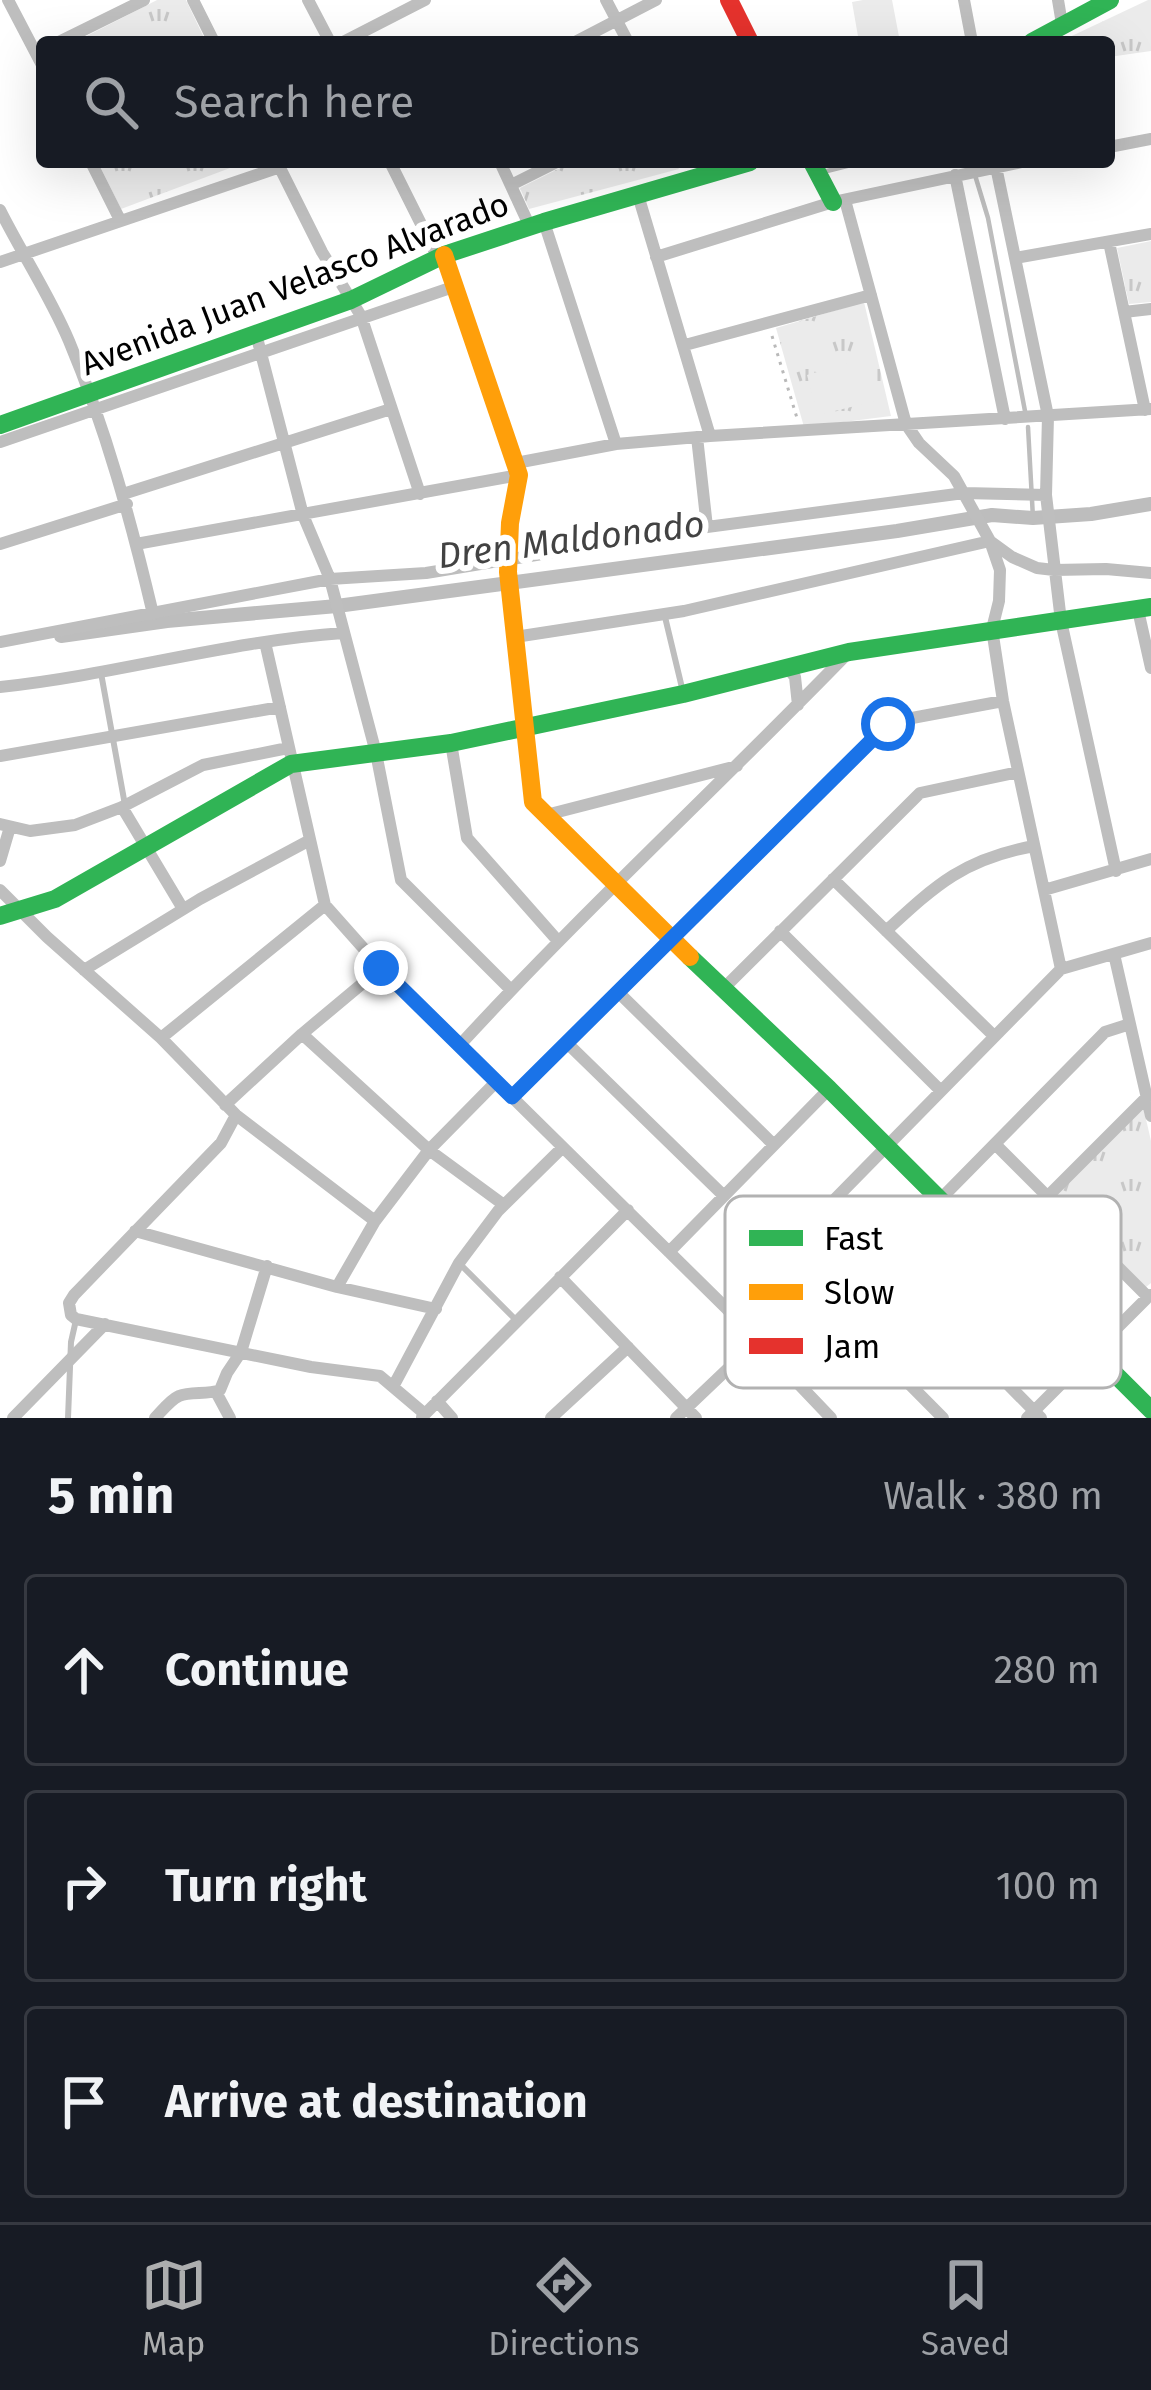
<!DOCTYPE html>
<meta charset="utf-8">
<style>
:root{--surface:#171b24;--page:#20242c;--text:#f1f3f6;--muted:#9ea1a6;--line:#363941;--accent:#adaeaf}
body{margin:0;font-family:"Fira Sans",sans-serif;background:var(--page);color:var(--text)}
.stop{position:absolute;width:36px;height:36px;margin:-27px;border:9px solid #1a73e8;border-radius:50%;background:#fff}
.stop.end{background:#1a73e8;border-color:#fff;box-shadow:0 3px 12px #0008}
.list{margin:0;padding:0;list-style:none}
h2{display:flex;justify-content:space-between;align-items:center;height:156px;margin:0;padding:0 48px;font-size:51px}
h2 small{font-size:39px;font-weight:400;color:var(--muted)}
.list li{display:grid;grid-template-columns:78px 1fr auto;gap:36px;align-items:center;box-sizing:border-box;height:192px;margin:0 24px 24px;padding:0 24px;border:3px solid var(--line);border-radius:12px}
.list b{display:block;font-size:45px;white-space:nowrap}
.list em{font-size:39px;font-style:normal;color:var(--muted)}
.icon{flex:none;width:66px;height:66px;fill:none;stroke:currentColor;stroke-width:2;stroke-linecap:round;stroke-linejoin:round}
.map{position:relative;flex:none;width:1151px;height:1418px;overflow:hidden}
.search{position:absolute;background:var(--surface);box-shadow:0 12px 48px #0002;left:36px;right:36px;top:36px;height:132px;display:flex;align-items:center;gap:30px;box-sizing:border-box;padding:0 42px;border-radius:12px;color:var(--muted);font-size:45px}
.sheet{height:804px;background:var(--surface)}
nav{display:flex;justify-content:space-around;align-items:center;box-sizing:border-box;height:168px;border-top:3px solid var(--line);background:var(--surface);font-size:33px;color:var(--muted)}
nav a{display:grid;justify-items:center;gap:6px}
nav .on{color:var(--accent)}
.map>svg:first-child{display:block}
.park{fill:url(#park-tufts)}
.garden{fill:#ebebeb}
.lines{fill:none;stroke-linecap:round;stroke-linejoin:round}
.stream{stroke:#bdbdbd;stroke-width:4.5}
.canal{stroke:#bdbdbd;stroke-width:14}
.path{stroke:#b9b9b9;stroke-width:3;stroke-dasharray:3 6;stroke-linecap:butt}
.lane{stroke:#bebebe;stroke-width:6}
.street{stroke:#bebebe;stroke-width:12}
.fast{stroke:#30b455;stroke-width:18}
.slow{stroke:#ff9f0a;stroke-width:18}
.jam{stroke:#e5322d;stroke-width:18}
.route{stroke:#1a73e8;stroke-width:15}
.labels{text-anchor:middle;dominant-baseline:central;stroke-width:12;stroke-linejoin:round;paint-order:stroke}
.street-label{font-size:33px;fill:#000;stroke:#fff}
.water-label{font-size:36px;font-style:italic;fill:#424242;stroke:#fff}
.key{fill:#fff;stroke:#b2b2b2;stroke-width:3}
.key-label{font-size:33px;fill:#000}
</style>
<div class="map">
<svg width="1151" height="1418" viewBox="0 0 1151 1418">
<defs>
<pattern id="park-tufts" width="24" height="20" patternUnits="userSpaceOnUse" patternTransform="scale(3)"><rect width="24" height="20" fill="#ebebeb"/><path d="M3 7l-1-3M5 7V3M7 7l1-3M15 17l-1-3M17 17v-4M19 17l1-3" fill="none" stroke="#c8c8c8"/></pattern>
</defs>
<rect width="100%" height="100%" fill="#fff"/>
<path class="park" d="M157 0H186L206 42H75Z
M1148 0H1151V51L1109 57V42H1059Z
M98 162H246L121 209Z
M572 162H675L679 169 529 209 520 188Z
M1151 241V302L1129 304 1117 248Z
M864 302 891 416 804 427 776 328Z
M1143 1106 1151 1141V1283L1146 1287 1054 1196Z"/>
<path class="garden" d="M863 0H892L900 42H859L852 2Z
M870 356 880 400 818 415 807 375Z"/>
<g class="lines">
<path class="stream" d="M971 162 988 218 1025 411
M823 172 863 162
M1028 427 1033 518"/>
<path class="canal" d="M61 636 167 621 337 606 897 531 992 515 1033 518 1091 514 1151 504"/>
<path class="path" d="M772 336 797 418"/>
<path class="lane" d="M665 617 683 692
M101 673 125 805
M459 1263 516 1320
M68 1418 71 1342 76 1320"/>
<path class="street" d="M8 0 42 65
M193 0 214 42
M308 0 330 42
M606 0 628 42
M964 0 972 42
M1058 0 1062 24
M59 42 144 0
M343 42 425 0
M575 42 656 0
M1109 147 1151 139
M91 162 120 220
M277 162 322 252 361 316 420 494
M390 162 438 258
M500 162 530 227
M995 162 1048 416 1046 495 1061 621 1116 871
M955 175 1005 419
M511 185 557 162
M638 195 710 436
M845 200 906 424 919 443 954 476 990 541 1012 557 1037 568 1054 570 1106 569 1151 573
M0 210C22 254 50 296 69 341 106 429 131 521 153 614
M544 222 616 444
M1109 242 1145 410
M656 257 833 202 1022 162
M1015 258 1151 234
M0 262 280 167
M1124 312 1151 309
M256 334 303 515 330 579 376 753 401 880 511 990
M685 345 871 295
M697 437 707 527
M0 442 456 286
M516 463 616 444 710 436 1151 409
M123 494 391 409
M0 544 127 504
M136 544 519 475
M1138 610 1151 668
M515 637 684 611 990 541 1000 570 999 601 992 629 1003 701 1061 969
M0 642 330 579 426 573 707 527 964 493 1046 495
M265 642 325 905 381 968 727 1309 831 1418
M788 668 795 677 798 705
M0 687C115 675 228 641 343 633
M451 743 467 838 558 941
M0 756 280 707
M122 807 183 909
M546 815 737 766
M0 824 30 831 75 825 122 807 203 765 288 748
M0 861 10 827
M833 879 993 1035
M0 890 47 937 161 1038 236 1115 375 1221
M1044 890 1151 859
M780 931 941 1091
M886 931C937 884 964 859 1034 846
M1114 954 1151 1116
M84 970 200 899 310 840
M723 989 920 793 1018 772
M618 992 774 1145
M302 1034 429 1150 504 1205
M161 1038 325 905
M567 1043 724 1196
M459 1046C584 910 720 785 848 653
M513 1097 882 729 896 721 1003 701
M225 1105 302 1034 381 968
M236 1115 221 1143 74 1295 69 1303 71 1315 76 1319 311 1367 380 1376 425 1414
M995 1144 1148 1297
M1048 1196 1147 1097
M135 1231 337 1287 436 1309
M669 1252 829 1089
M884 1258 1041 1418
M560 1277 696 1418
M337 1287 375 1221 429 1150 497 1081
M834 1308 943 1418
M727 1309 1061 969 1151 943
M779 1363 1105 1032 1130 1024
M394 1385 459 1263 498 1211 562 1148
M216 1392 230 1418
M437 1401 452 1418
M422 1417 628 1210
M13 1418 105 1324
M155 1418C162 1411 170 1400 179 1396 191 1391 207 1395 220 1390L227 1373 241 1352 267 1266
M551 1418 628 1347
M676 1418 758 1340
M1027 1418 1150 1295"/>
<path class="fast" d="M1032 42 1110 0
M812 162 833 202
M0 425 351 300 444 255 544 222 750 162
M0 916 55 899 291 764 451 743 683 694 849 652 1151 607
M690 957 829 1089 1151 1410"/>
<path class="slow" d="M444 255 519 475 510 523 508 572 533 802 690 957"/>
<path class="jam" d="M729 0 750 42"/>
</g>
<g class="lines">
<path class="route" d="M381 968 512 1097 888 724"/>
</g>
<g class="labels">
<g class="street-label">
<text transform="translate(295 284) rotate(-21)">Avenida Juan Velasco Alvarado</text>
</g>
<g class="water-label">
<text transform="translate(571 540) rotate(-7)">Dren Maldonado</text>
</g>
</g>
<rect x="725" y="1196" width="396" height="192" rx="18" class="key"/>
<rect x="749" y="1230" width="54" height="16" fill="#30b455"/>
<rect x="749" y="1284" width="54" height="16" fill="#ff9f0a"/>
<rect x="749" y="1338" width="54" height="16" fill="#e5322d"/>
<g class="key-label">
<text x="824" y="1250">Fast</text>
<text x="824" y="1304">Slow</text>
<text x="824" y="1358">Jam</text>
</g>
</svg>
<div class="stop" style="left:888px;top:724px"></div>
<div class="stop end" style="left:381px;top:968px"></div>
<div class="search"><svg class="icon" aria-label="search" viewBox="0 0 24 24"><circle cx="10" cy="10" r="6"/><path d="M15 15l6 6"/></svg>Search here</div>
</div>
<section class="sheet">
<h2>5 min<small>Walk · 380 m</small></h2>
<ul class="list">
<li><svg class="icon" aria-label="ahead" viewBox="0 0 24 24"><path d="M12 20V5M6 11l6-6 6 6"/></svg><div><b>Continue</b></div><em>280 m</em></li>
<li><svg class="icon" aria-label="right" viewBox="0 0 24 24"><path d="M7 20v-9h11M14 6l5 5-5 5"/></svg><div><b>Turn right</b></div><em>100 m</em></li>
<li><svg class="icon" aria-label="arrive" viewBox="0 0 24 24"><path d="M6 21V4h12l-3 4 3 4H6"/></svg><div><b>Arrive at destination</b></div></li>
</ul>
</section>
<nav>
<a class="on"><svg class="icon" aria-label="map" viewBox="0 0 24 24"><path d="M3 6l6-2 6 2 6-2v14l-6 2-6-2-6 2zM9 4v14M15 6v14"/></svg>Map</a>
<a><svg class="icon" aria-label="directions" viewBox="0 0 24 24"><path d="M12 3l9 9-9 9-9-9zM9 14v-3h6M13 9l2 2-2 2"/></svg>Directions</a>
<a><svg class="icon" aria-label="saved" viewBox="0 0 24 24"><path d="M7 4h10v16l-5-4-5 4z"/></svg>Saved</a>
</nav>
